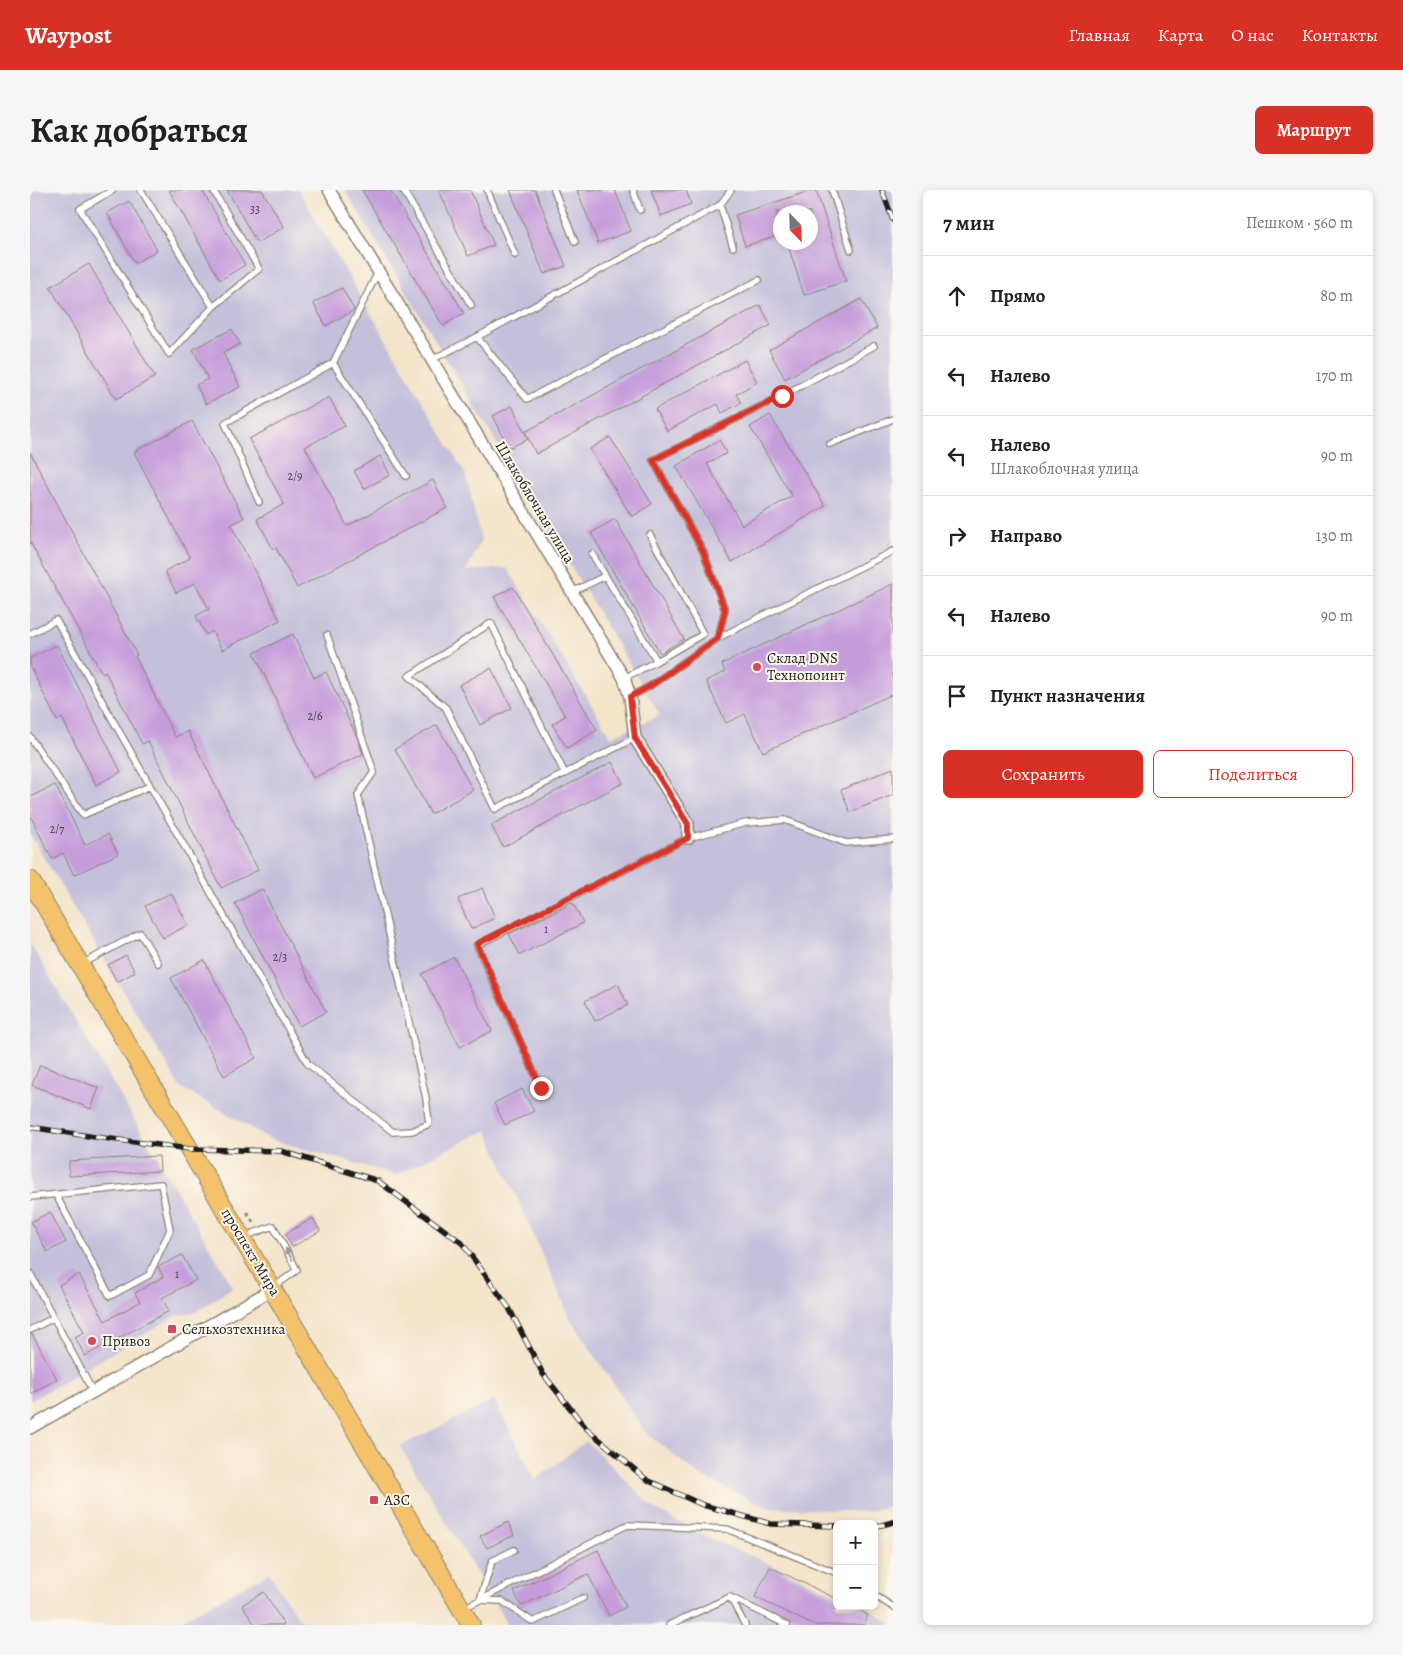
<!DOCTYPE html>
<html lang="ru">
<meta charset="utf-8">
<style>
:root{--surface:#fff;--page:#f6f6f6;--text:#202124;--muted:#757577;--line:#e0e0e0;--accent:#d93025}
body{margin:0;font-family:Alegreya,serif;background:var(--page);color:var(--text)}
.controls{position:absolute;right:15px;bottom:15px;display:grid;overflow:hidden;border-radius:8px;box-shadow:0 2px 8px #0003}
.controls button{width:45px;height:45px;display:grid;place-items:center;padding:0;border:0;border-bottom:1px solid var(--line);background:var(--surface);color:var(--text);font:25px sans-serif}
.compass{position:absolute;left:743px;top:15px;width:45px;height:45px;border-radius:50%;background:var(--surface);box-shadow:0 2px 8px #0003;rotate:157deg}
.stop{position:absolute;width:15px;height:15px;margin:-11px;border:4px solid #d93025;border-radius:50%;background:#fff}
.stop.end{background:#d93025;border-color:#fff;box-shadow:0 1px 5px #0008}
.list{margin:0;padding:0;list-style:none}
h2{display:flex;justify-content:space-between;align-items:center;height:65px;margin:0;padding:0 20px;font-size:21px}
h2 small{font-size:16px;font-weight:400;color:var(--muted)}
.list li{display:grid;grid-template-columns:32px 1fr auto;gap:15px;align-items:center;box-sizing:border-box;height:80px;padding:0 20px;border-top:1px solid var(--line)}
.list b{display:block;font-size:19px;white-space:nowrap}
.list p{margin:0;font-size:16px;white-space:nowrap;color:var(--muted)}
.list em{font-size:16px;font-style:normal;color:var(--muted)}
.actions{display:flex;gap:10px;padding:15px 20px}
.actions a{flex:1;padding:11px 0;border:1px solid var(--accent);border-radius:8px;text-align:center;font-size:18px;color:var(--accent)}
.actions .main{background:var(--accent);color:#fff}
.icon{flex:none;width:28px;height:28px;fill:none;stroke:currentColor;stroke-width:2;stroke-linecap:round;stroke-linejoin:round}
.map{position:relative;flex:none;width:863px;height:1435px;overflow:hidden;border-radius:8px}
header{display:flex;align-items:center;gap:30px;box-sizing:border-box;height:70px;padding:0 25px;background:var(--accent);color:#fff}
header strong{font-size:24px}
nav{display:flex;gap:28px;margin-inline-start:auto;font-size:18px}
.intro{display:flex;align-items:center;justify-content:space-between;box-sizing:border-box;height:120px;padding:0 30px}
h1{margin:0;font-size:35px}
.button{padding:12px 22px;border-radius:8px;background:var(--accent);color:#fff;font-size:18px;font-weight:700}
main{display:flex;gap:30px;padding:0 30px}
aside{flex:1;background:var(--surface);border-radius:8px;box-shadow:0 2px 8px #0003}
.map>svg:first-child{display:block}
.industrial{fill:#c4c0db;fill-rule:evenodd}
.building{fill:#c69ddb}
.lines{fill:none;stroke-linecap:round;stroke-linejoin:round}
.lane-casing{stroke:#888073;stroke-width:8}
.street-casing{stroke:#888073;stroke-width:14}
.primary-casing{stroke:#888073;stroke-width:20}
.path{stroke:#888073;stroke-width:2.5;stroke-dasharray:4 4;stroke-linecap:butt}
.lane{stroke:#fff;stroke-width:5.5}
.street{stroke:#fff;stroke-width:11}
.primary{stroke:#f3c26a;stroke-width:18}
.rail-casing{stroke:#1c1c1c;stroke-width:5.5}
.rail{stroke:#fbf7ec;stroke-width:4;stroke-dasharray:11;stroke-linecap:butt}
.oneway{fill:#999}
.route{stroke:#d93025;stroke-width:6}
.poi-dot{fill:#d1495b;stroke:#fbf7ec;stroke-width:2}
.labels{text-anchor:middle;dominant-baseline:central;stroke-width:4;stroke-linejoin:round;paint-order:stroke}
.number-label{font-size:12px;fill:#463c4c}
.street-label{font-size:15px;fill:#1c1c1c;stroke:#fbf7ec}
.poi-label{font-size:15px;fill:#1c1c1c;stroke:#fbf7ec;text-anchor:start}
</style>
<header>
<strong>Waypost</strong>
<nav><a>Главная</a><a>Карта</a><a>О нас</a><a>Контакты</a></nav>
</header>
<div class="intro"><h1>Как добраться</h1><a class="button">Маршрут</a></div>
<main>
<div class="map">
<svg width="863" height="1435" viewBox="0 0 863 1435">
<rect width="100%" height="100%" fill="#fbf7ec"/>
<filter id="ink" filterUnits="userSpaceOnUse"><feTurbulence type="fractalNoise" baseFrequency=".02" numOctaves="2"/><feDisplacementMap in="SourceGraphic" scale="10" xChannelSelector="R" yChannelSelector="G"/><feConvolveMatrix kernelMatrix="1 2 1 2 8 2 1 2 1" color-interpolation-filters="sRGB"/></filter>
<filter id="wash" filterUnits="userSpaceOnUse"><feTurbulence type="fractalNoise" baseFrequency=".0096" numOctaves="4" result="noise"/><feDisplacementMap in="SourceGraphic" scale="20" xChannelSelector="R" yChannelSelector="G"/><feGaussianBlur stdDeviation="1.12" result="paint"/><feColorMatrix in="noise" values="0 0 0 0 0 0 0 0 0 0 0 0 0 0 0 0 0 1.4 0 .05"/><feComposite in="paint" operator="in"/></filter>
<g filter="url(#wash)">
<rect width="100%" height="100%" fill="#f4e4ca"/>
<path class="industrial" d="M0 0H268L436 285 451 351 436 381 477 378 581 547 630 525 315 0H863V1315L836 1322 737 1317 670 1286 615 1242 540 1128 457 940 365 985 240 949 150 897 0 644ZM751 22H781V52H751Z
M0 753 203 1097 166 1122 145 1126 0 1211Z
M464 1210 505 1290 556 1251 626 1320 683 1350 740 1374 807 1405V1416H831L845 1423 863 1435H478L370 1256Z
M239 1383 273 1435H141Z"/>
<g id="blocks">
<path class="building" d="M139 0H172L215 75 190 90Z
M197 0H232L254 37 227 53Z
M332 0H360L434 123 413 136Z
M409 0H440L464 55 438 66Z
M480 0H505L536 76 514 84Z
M547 0H585L601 41 568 53Z
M621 0H656L661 14 631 26Z
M783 0H786L816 91 774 105 757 52H780V22H747V20V46L715 56 705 25Z
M99 11 127 60 105 73 77 23Z
M59 74 125 187 86 209 20 97Z
M312 98 324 120 296 136 283 113Z
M831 109 847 138 755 189 739 160Z
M730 115 741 135 506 264 495 242Z
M202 139 210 154 193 163 210 197 176 214 166 195 178 189 163 159Z
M715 170 727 192 706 204 711 213 692 223 688 214 637 241 625 219Z
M299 207 315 236 275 257 317 336 403 290 417 318 267 398 246 358 243 359 227 329 254 314 219 249Z
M482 216 498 249 479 258 463 226Z
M740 225 795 316 702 372 646 276 689 250 697 263 677 274 712 335 762 306 720 237Z
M162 231 214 328 201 335 250 430 192 460 182 441 176 445 166 426 179 419 165 393 146 403 135 381 160 368 104 262Z
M580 247 622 314 602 327 560 259Z
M0 262 107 465 105 466 145 547 158 541 228 680 191 698 118 551 112 554 75 481 72 483 0 352Z
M350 266 360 285 334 299 324 281Z
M585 329 654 449 630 463 561 343Z
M863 394V504L733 562 715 524 696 533 676 491 695 482 692 474Z
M483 397 567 540 537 558 522 534 535 526 464 407Z
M263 444 284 488 296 482 327 547 333 564 283 588 224 463Z
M27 455 91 582 66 595 32 528 27 531 0 476V468Z
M461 478 482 518 450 535 429 495Z
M407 535 443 600 401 624 365 559Z
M582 572 593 593 473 657 461 635Z
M863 578V605L820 622 811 600Z
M25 595 55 655 78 644 88 664 44 685 33 663 22 669 0 625V607Z
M452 698 465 728 441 739 428 709Z
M232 699 296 822 269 836 205 713Z
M141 703 158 735 133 748 115 716Z
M543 713 553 733 490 765 479 744Z
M96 765 105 782 87 792 78 775Z
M424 767 462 841 430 857 392 784Z
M174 770 226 868 194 886 141 788Z
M588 794 598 815 565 831 555 811Z
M10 875 69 898 61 919 2 895Z
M492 899 504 921 475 935 464 913Z
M129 966 130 981 39 986V971Z
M20 1022 36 1052 17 1062 1 1032Z
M283 1028 290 1041 262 1057 255 1044Z
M152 1065 166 1090 132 1108 139 1121 55 1166 45 1147 54 1142 29 1095 49 1084 75 1131 110 1112 105 1103 133 1087 128 1077Z
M2 1144 27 1189 0 1204V1145Z
M478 1332 484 1345 457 1358 450 1346Z
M568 1360 596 1417 579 1426 558 1384 491 1416 484 1401Z
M740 1377 807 1409V1416H821L838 1425 833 1435H783L725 1407Z
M234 1402 254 1435H225L212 1415Z"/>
</g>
</g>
<g filter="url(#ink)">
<use href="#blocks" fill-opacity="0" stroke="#888073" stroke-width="1"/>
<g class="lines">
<defs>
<path id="lane" d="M83 0 50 19 139 164 183 117 229 79 183 0
M111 0 183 117
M373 0 441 115
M457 0 485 65
M524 0 545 52
M603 0 610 20
M802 0 821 60
M690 15 701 0
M447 147 690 15 703 57
M401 170 447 147 497 209 729 90
M303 173 376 286
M800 254 863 229
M229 312 195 233 303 173 348 82
M562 364 627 471
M542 402 575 386
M0 444 26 430 278 874 363 942 382 941 399 934 396 908 328 605 344 582 297 445
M688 448 695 420 673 361 623 270 752 206 844 156
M594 488 627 471 673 444 620 345
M600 507 620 496 688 448 863 361
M0 547 53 625 120 596
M535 584 461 433 379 486 416 518 465 619 605 548
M52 774 110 743 128 773
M511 898 447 755 658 648 716 633 755 630 816 653 863 649
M0 1007 131 994 140 1040 119 1085 80 1106 26 1005
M213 1047 243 1036 267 1080 244 1097
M0 1083 63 1202
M0 1140 23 1128
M484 1360 462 1371 450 1410 472 1411 503 1432 553 1408
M844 1405 863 1417
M700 1407 757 1435
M434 1418 597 1335 697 1339 807 1383
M639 1435 700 1407 715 1435"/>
<path id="street" d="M299 0 594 488 600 507 605 548 658 634V648
M0 1238 243 1099"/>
<path id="primary" d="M0 690 441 1435"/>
</defs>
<use href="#lane" class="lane-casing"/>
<use href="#street" class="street-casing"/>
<use href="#primary" class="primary-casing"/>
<path class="path" d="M217 1022 225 1035"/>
<use href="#lane" class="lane"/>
<use href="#street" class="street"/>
<use href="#primary" class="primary"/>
<defs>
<path id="rail" d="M852 0 863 30
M0 937 65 947 160 959 251 961 348 991 432 1053 479 1118 513 1184 556 1238 617 1290 673 1315 741 1334 807 1336
M844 1337 863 1332"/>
</defs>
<use href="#rail" class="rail-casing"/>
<use href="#rail" class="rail"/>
</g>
<defs><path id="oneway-solid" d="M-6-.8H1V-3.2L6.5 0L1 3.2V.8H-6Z" transform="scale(1.25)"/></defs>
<use class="oneway" href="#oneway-solid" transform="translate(259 1064) rotate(-119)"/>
</g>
<g class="lines" filter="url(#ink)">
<path class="route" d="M511 898 447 754 658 648V634L605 548 600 507 620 496 688 448 695 420 673 361 623 270 752 206"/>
</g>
<g class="poi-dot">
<circle cx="727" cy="477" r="5"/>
<rect x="137" y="1134" width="10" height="10" rx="2.5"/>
<circle cx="62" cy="1151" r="5"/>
<rect x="339" y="1305" width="10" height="10" rx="2.5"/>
</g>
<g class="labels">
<g class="number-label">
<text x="225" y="19">33</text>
<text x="265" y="286">2/9</text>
<text x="285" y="526">2/6</text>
<text x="27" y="639">2/7</text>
<text x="516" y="739">1</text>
<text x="250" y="767">2/3</text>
<text x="147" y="1084">1</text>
</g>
<g class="street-label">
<text transform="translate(505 312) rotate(59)">Шлакоблочная улица</text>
<text transform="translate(221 1062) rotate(59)">проспект Мира</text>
</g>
<g class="poi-label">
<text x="737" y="468">Склад DNS<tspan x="737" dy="17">Технопоинт</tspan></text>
<text x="152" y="1139">Сельхозтехника</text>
<text x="72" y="1151">Привоз</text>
<text x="354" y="1310">АЗС</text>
</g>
</g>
</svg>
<div class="controls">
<button>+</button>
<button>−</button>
</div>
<svg class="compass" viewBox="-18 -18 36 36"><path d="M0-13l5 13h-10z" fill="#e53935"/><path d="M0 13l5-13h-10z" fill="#757577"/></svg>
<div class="stop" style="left:752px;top:206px"></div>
<div class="stop end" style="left:511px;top:898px"></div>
</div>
<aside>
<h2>7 мин<small>Пешком · 560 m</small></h2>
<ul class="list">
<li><svg class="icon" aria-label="ahead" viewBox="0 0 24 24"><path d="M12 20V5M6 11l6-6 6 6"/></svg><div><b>Прямо</b></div><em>80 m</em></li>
<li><svg class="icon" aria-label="left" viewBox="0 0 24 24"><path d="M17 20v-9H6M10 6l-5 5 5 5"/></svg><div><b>Налево</b></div><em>170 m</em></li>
<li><svg class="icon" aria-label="left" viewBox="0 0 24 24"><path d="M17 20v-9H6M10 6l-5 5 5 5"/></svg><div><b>Налево</b><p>Шлакоблочная улица</p></div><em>90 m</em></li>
<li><svg class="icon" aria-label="right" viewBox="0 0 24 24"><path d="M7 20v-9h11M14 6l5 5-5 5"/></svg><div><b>Направо</b></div><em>130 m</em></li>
<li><svg class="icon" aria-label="left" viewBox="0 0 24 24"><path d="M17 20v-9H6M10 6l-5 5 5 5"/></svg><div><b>Налево</b></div><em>90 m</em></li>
<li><svg class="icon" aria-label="arrive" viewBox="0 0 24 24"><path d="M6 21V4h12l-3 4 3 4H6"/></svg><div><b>Пункт назначения</b></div></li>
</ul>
<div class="actions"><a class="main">Сохранить</a><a>Поделиться</a></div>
</aside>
</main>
